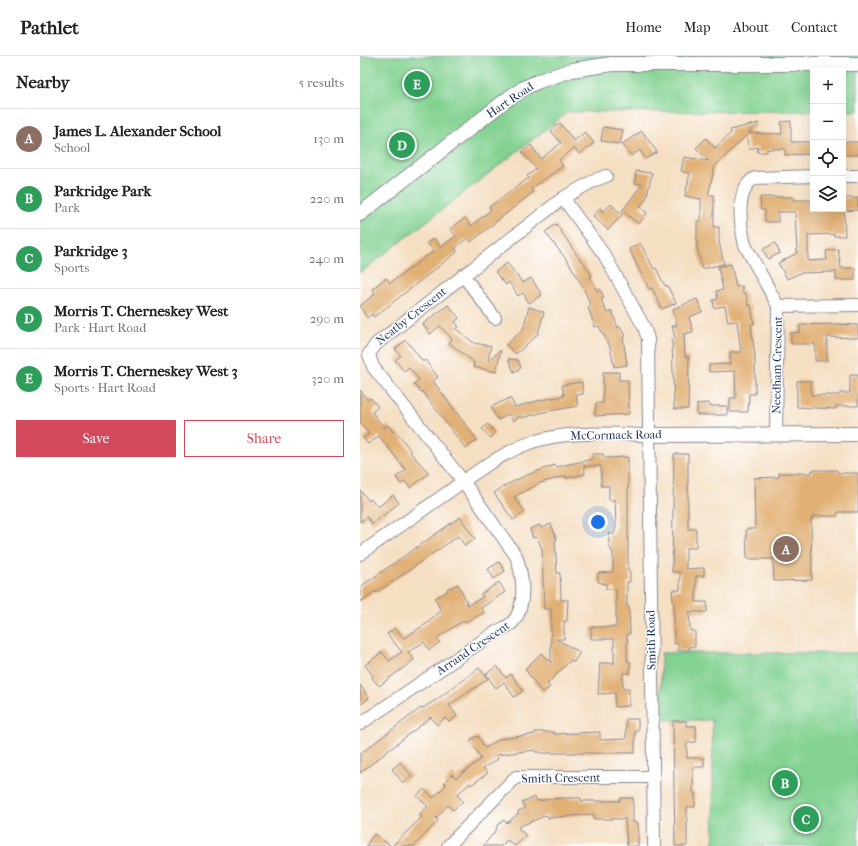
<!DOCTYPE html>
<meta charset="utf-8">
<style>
:root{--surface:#fff;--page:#f6f6f6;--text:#202124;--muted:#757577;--line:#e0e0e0;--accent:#d1495b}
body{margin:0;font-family:"IM FELL French Canon",serif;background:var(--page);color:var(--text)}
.controls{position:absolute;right:12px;top:12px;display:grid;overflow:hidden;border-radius:0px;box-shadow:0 4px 16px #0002}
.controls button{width:36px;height:36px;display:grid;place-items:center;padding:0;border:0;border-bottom:1px solid var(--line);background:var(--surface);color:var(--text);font:20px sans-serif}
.you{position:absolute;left:238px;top:466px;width:14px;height:14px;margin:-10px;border:3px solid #fff;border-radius:50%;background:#1a73e8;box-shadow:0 0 0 6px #1a73e833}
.badge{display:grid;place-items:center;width:26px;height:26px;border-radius:50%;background:var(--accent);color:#fff;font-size:13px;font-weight:700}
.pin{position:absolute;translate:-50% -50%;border:2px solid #fff;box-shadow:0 1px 4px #0006}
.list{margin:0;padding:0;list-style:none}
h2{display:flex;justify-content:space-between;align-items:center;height:52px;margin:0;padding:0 16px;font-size:17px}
h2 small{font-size:13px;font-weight:400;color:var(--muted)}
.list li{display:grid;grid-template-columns:26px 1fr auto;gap:12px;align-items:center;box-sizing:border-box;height:60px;padding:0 16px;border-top:1px solid var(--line)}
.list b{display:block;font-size:15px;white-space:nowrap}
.list p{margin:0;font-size:13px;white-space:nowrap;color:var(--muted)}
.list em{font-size:13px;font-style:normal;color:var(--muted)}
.actions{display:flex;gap:8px;padding:12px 16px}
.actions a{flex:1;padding:9px 0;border:1px solid var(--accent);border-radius:0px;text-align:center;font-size:14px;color:var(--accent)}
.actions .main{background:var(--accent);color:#fff}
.icon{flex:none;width:22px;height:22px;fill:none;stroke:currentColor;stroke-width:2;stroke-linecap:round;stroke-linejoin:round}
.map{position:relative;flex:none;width:498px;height:790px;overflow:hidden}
header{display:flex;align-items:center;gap:24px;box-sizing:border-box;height:56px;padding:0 20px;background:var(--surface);border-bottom:1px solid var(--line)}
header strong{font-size:19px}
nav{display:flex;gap:22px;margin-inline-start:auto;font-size:14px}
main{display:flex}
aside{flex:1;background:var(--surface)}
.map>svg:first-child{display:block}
.green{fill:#83d292;stroke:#4f8078}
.building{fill:#e1b075}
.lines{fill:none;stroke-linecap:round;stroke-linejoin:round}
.minor-casing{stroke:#888790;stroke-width:14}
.tertiary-casing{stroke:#888790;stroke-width:16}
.minor{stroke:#fff;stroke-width:12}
.tertiary{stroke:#fff;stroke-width:14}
.labels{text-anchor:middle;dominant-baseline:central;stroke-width:3;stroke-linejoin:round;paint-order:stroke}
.street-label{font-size:12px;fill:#1b2f5e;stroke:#fff}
</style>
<header>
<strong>Pathlet</strong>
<nav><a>Home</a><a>Map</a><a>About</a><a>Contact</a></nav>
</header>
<main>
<aside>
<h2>Nearby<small>5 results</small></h2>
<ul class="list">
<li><span class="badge" style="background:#8d6e63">A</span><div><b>James L. Alexander School</b><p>School</p></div><em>130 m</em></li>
<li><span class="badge" style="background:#2e9e5b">B</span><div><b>Parkridge Park</b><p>Park</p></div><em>220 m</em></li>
<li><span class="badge" style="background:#2e9e5b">C</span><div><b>Parkridge 3</b><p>Sports</p></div><em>240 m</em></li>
<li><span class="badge" style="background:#2e9e5b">D</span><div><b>Morris T. Cherneskey West</b><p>Park · Hart Road</p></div><em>290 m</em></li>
<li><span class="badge" style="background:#2e9e5b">E</span><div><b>Morris T. Cherneskey West 3</b><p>Sports · Hart Road</p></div><em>320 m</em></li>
</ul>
<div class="actions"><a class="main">Save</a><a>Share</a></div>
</aside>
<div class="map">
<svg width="498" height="790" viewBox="0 0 498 790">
<rect width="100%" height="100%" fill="#fff"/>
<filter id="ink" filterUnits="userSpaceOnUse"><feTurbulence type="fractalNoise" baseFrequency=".025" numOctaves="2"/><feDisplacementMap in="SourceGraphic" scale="8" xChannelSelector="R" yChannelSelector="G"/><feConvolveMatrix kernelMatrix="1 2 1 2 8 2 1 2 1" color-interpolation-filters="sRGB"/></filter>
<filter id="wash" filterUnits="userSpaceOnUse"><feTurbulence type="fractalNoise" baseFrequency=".012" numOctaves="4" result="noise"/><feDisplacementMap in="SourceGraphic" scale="16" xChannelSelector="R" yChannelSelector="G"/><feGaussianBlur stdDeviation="0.9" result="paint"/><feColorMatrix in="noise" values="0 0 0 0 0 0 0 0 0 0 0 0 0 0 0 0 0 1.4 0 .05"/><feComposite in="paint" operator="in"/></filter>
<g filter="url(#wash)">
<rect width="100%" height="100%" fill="#f4dfc3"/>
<path class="green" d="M0 0H498V55H483V15H453V55L208 56 0 217Z
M301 597H498V790H354L352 664H301Z"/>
<g id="blocks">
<path class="building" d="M431 65V86H453V98L425 99V93H407V96H397L398 91 389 93 386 80 355 110 348 139H354V171H359V186L364 208 342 213 337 191V165H341V143L325 140 330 117 321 115 324 101 349 105 336 92 346 82 355 92 371 77 370 74 399 67 388 77 422 78 421 66Z
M200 67 214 85 225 76 234 87 219 98 214 92 199 104 203 110 171 133 173 136 111 186 107 182 95 192 97 196 14 261 12 258 7 262 0 250 15 238 12 233 26 222 30 227 74 195 67 187 74 182 81 191 96 180 90 173 105 162 111 170 131 154 129 151 169 122 167 120 176 113 162 96 171 89 181 103 201 87 191 75Z
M243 71 263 74 260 88 241 85Z
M282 75 297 96 286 103 280 94 271 100 262 88Z
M483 86H498V99H483Z
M276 115 292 117 286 143 280 151 287 157 279 168 262 155 282 128 275 127Z
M400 141H433V144H453V153H483V142H498V154L484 155 485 180H474V178L448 179V205L467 204 466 195 478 193 481 212H495V224H476V216L440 217 427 223 418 207 437 197 435 156H418V166H405V154H401Z
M251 148 262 159 248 174 233 160 240 152 243 156Z
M196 168 221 205 222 204 232 220 230 221 237 235 240 233 244 242 241 243 247 257 252 255 258 272 260 271 265 280 263 281 267 309 254 311 250 291 239 270 235 271 228 251 231 250 223 231 209 207 185 176Z
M280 187 294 213 296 212 305 230 307 229 316 247 302 253 292 232 289 233 269 193Z
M415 187 420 197 408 203 403 193Z
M147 207 163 227 171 222 182 239 169 247 163 237 158 240 149 226 146 229 135 216Z
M371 208 376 231 382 230 383 238 386 237 388 250 391 249 394 268 391 269 395 301V338H389L388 356H370V342H376L375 315 349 316V309L370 308V296H381L377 265 368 266 365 250 354 252 353 244 358 243 356 235 363 234 358 211Z
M337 243 342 256 329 261 333 276 324 278 325 301H329L328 353H314L312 283 315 282 312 270 317 269 313 253Z
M88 249 99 262 95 266 99 271 96 273 114 287 131 290 128 305 141 294 136 316 113 311 114 306 89 287 92 283 80 270 70 278 63 268Z
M169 251 184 256 178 278 156 298 146 289 163 273Z
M476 268 498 269V282L467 281V305H455V288H431V277L440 276V269Z
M46 284 63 306 65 304 78 321 73 325 117 384 106 393 62 335 61 336 54 328 59 324 49 311 44 315 35 304 41 300 35 293Z
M148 303 158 304 161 312 154 316Z
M243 316H259V324H268L269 358 235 360 236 347H243Z
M490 319H498V350H476V353L437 351V325H451V339H480V337H490Z
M222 326 223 338 216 339 218 350 184 356 162 362 161 360 153 365 149 358 138 364 131 351 150 342 155 351 181 344 204 340 202 329Z
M0 334 8 344 11 342 18 351 12 356 24 372 28 369 33 376 35 374 51 395 50 396 69 417 50 432 45 425 41 428 36 421 46 414 19 380 8 388 3 382 9 378 0 367Z
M349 347V350H367V359H337V348Z
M128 368 135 377 130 382 122 373Z
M233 398H243L244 402 268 401V515H270V526H267V550H269L270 578H267V605H270V617H263V633H269V650L255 651V637L238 638 240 607H254V583H231V571H256V533H246V528L238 526V517L253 516V497L249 490V478H254L256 470 255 444H249V430H241V410H224L225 418 206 422V420L180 427 154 441 165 456 153 464 134 437 146 429 167 419 195 409 196 411 233 403Z
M314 398H328V473H336V492H326V513L344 512V520H336V546H347V556H329L330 575H335V590L329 591V594H318V587L314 588V545H313L312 534H320V516H312Z
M452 414H477V417H498V456H478L477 460H453V463H451L452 524 414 525 413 503H387L386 473H395L394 422 419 421V417H452Z
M0 434 9 445 11 443 18 451 33 439 39 447 12 468 7 461 0 466Z
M100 461 115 483 105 490 98 480 16 537 15 535 0 546V531Z
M191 468 197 484 195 485 197 517H200L201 544H208L207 565H204V583H196L220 596 214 606 211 604 187 628 190 631 182 637 165 613 181 597 191 607V553H184L182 493 177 481 173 482 170 473 180 469 182 472Z
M139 506 145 515 134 523 128 513Z
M139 526 145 536 121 552 124 557 105 566 104 564 77 582 80 586 69 594 64 586 48 596 54 604 19 630 12 622 13 620 5 609 22 596 29 605 42 596 27 578 35 572 44 582 69 566 68 565 81 555 75 542 88 535 87 533 98 528 108 549 123 541 121 538Z
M137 610 146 622 151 618 163 635 154 641 144 626 136 632 126 618Z
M119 612 128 623 89 649 97 660 89 666 85 662 77 669 71 661 0 717V698L62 651 63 652 76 644Z
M0 629 9 642 0 649Z
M266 663H278V675H275V697H180V696H175V694L136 699 138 703 123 712 128 717 111 729 110 727 97 739 103 745 93 754 88 749 76 762 78 765 54 790H32L62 761 59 759 68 750 57 740 64 733 73 742 86 729 84 727 92 718 96 722 121 703 110 684 118 680 125 692 140 683 175 678V676H194V678L240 676V684L266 683Z
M313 665H326V670H336V686L327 687V702H344V711H333V737H335V751H327V790H315Z
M40 706 52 720 43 727 32 713Z
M175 741 177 745 200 742H221V745H260V742H273V767H278V790H267L265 763H234V758L188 762 187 759 158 771 166 780 155 790 147 784 141 790H123L137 773 136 771 144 764 147 767 159 757 158 755 165 752 162 746Z
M14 778 31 790H6Z"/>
</g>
</g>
<g filter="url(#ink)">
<use href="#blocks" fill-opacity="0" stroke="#888790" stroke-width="1"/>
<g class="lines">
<defs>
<path id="minor" d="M483 120H498
M203 142 235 124 246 120
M103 219 135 262
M418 250 498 249
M416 377 418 250 385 189C380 169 375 133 395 122L453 120
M0 498C29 478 58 457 87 437 113 418 141 397 172 386 210 374 251 378 290 379
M0 668 134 577C139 574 148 571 153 566 167 549 163 519 156 500L103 425 13 311 9 298 16 288 203 142 245 200 284 271 288 283 294 790
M88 790 156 721H294"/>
<path id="tertiary" d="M0 158 150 41 164 32 179 25 212 14 252 8H498
M290 379 498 378"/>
</defs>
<use href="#minor" class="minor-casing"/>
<use href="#tertiary" class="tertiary-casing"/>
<use href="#minor" class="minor"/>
<use href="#tertiary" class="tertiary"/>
</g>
</g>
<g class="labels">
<g class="street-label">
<text transform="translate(150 44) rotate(-34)">Hart Road</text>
<text transform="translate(51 260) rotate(-38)">Neatby Crescent</text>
<text transform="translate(417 309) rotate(-89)">Needham Crescent</text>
<text transform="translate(256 379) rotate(-1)">McCormack Road</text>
<text transform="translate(291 584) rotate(-91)">Smith Road</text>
<text transform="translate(113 592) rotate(-34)">Arrand Crescent</text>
<text transform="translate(201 722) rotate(-1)">Smith Crescent</text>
</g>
</g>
</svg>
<div class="controls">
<button>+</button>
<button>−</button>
<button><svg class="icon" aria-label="locate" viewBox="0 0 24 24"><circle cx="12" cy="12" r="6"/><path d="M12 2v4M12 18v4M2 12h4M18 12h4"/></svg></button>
<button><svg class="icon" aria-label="layers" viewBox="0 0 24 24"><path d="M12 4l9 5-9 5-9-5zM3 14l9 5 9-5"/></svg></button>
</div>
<div class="you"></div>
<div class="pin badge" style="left:426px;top:493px;background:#8d6e63">A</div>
<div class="pin badge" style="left:425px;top:727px;background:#2e9e5b">B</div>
<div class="pin badge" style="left:446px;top:763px;background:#2e9e5b">C</div>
<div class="pin badge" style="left:42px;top:89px;background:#2e9e5b">D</div>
<div class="pin badge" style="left:57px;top:28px;background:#2e9e5b">E</div>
</div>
</main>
